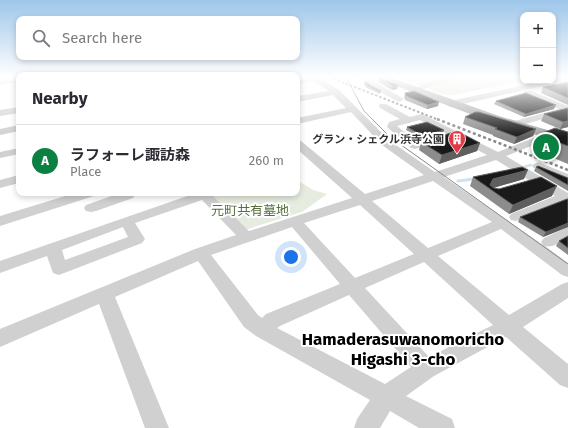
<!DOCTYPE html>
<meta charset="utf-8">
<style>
:root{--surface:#fff;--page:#f2f2f3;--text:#2b2b33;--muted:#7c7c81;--line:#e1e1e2;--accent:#0b8043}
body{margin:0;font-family:"Fira Sans","Noto Sans JP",sans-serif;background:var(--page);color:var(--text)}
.controls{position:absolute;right:12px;top:12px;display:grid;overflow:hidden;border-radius:8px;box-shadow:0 2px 6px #0003}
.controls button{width:36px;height:36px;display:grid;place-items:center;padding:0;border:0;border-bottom:1px solid var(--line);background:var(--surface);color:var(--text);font:20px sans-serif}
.you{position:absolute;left:291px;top:257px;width:14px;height:14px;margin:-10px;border:3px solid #fff;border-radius:50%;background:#1a73e8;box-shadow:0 0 0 6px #1a73e833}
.badge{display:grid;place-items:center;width:26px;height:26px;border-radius:50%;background:var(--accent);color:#fff;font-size:13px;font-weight:700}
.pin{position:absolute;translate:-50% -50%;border:2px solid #fff;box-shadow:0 1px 4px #0006}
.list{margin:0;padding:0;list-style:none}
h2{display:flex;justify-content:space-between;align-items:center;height:52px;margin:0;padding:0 16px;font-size:17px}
h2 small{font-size:13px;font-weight:400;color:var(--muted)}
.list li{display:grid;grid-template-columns:26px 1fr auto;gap:12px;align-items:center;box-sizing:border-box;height:72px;padding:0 16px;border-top:1px solid var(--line)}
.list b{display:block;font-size:15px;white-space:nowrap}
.list p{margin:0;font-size:13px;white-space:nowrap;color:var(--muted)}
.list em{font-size:13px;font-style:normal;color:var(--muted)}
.icon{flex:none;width:22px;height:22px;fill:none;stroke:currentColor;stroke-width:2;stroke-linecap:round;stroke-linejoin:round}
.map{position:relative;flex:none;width:568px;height:428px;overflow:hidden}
.search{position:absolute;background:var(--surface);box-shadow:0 2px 6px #0003;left:16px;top:16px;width:284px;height:44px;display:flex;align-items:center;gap:10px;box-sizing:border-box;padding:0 14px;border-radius:8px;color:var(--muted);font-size:15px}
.panel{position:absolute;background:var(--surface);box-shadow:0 2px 6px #0003;left:16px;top:72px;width:284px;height:124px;border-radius:8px}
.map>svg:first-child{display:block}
.green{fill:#e6ecdf}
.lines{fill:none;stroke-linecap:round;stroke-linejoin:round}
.stream-far1{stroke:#cfe2ee;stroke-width:2.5}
.stream{stroke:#cfe2ee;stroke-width:3}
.minor{fill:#d0d0d0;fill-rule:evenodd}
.major{fill:#ababab;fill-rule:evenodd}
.tram{stroke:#888;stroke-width:1}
.rail-far1{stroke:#888;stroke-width:2;stroke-dasharray:2.5 2;stroke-linecap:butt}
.rail{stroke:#888;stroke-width:2.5;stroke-dasharray:3 2.5;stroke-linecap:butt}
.wall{fill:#8c8c8c}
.shaded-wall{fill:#5f5f5f}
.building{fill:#1a1a1a;stroke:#5f5f5f}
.labels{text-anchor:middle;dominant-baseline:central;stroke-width:4;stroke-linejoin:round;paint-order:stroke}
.far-poi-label{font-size:11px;font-weight:bold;fill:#333;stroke:#fff;text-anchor:end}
.park-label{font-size:13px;fill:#56703f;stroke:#fff}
.near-neighbourhood-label{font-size:17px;font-weight:bold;fill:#000;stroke:#fff}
</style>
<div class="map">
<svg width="568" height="428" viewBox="0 0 568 428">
<rect width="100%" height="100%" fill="#fff"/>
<path class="green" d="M395 77H523V81L453 95 443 94Z
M297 180 313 190 327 194 302 212 248 229 242 228 212 197 216 193H297Z"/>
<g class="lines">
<path class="stream-far1" d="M521 168 531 165"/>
<path class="stream" d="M458 181 474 179"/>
<path class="minor" d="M308 77H318L339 90 390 141 435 172 487 155 420 120 397 126 417 142 438 136 443 139 442 141 415 149 411 148 387 127 389 122 400 119 380 108 379 106 380 104H386L410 117 421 114 424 115 498 152 548 132H556L557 134 556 136 506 156 568 193V203L564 202 516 221 511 220 509 217 511 214 555 196 496 160 444 177 543 245 541 242 544 238 568 227V238C561 242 553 248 545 246L568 263V277L562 275 501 229 438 256 509 315 562 284 568 282V298L523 327 568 364V388L560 385 506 337 434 376 406 396 452 419 455 428H419L390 411 380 428H354L357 419 370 400 256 336 244 327 198 261 115 297 169 428H145L99 304 0 347V329L195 249 236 235 202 200 135 223 145 239 142 243 59 275 53 273 47 256 0 273V261L196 193H216L213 196 249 231 352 198 297 149V140L301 141 365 194 424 175 382 145 351 112 297 124V118L346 108 333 95 297 102V96L329 91 313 81 297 85V81ZM433 181 492 222 428 248 372 201ZM360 205 414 254 355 278 304 223ZM123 227 128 237 65 260 62 250ZM292 227 340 284 266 314 262 318 258 315 211 255ZM424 262 493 325 429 357 365 288ZM349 295 411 367 385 384 277 328 280 326Z
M363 77H371L377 83 404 99 400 102 397 101 371 87Z
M445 77H461L418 91 414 89 436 79Z
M560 77H568V80L450 107 446 104 450 101 544 81H553V79Z
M19 78V82L0 85V81Z
M525 91H531L568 106V112L518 126 515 125 513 123 515 121 559 109 525 95 524 93Z
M19 107V113L0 116V110Z
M19 125V131L0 135V129Z
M19 148V154L0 158V152Z
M538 162 568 174V182L534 168 532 166 534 164Z
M19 175V183L0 188V180Z
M75 193H96L94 196 0 226V216Z
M120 193H134L135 195 133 198 96 211 91 212 86 211 84 208 86 205Z"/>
<path class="major" d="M373 77H389L499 116 568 136V144L491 122Z"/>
<path class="tram" d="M346 77 364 111 390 137 568 264"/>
<path class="rail-far1" d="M329 77 439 120"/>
<path class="rail" d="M437 119 568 170"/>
</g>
<path class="wall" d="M378 78 397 89 392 90 378 82Z
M364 82 381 91 380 94 365 87 366 86 364 85Z
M568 82V105L541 93 543 87Z
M405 93 438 106 427 109 405 100 404 97Z
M496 101 554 109 524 117 494 104Z
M568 108V127L560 129 541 121 544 114Z
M465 117 536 129 533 136 514 144 493 136V135L463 124Z
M407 127 443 133 422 139 406 130Z
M568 132V164L532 149 538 135Z
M421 142 480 143 477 151 439 164 419 150Z
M536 167 568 178V191L534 171Z
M473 177 524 179 493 188 552 196 509 214 470 186Z
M568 199V227L543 237 518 222 520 217Z
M568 236V255L556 246 559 241Z"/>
<path class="shaded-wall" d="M398 85 397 89 392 90 393 86Z
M439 102 438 106 427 109 428 105Z
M556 105 554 109 524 117 526 114Z
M568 121V127L560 129 563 122Z
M536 129 533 136 514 144 517 137Z
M444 130 443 133 422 139 423 136Z
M480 143 477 151 439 164 442 155Z
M528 170 524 179 490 189 489 188 493 179Z
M557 186 552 196 509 214 513 205Z
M568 223V227L543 237 546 232Z"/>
<path class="building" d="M378 78 398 85 393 86Z
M364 82H367L371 86 381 91 366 85 368 84Z
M568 82V98L543 87Z
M414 91 439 102 428 105 406 96 405 93Z
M526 93 556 105 526 114 496 101Z
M568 108V121L563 122 544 114Z
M475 112H479L536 129 517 137 495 129 497 128 465 117Z
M427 122 444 130 423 136 407 127Z
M555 128 568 132V146L538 135Z
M457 131 480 143 442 155 421 142Z
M538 166 568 178V185L536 167Z
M522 167 528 170 493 179 490 185 494 188 499 189 541 177 557 186 513 205 473 177Z
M567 199H568V223L546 232 520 217Z
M568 236V248L559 241Z"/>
<linearGradient id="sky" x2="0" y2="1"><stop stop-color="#9ec6ea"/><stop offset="0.56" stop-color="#fff"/><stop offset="1" stop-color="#fff" stop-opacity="0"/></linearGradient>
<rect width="568" height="137" fill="url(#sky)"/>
<defs>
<symbol id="building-pin" viewBox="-11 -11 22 30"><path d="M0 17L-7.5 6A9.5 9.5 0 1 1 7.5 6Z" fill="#e63946" stroke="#fff"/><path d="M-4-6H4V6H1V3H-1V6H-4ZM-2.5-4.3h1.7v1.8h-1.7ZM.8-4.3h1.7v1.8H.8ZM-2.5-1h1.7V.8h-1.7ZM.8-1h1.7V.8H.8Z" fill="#fff"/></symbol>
</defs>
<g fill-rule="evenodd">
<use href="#building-pin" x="447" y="129" width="20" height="27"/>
</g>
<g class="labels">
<g class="far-poi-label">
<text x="444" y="139">グラン・シェクル浜寺公園</text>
</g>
<g class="park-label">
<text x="250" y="210">元町共有墓地</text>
</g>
<g class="near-neighbourhood-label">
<text x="403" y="339">Hamaderasuwanomoricho<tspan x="403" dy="20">Higashi 3-cho</tspan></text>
</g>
</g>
</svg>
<div class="controls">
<button>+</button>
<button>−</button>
</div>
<div class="you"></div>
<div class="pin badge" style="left:546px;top:147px">A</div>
<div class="search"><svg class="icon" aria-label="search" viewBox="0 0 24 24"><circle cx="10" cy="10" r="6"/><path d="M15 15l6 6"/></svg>Search here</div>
<section class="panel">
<h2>Nearby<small></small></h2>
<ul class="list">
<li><span class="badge">A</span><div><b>ラフォーレ諏訪森</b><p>Place</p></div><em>260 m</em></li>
</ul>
</section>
</div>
